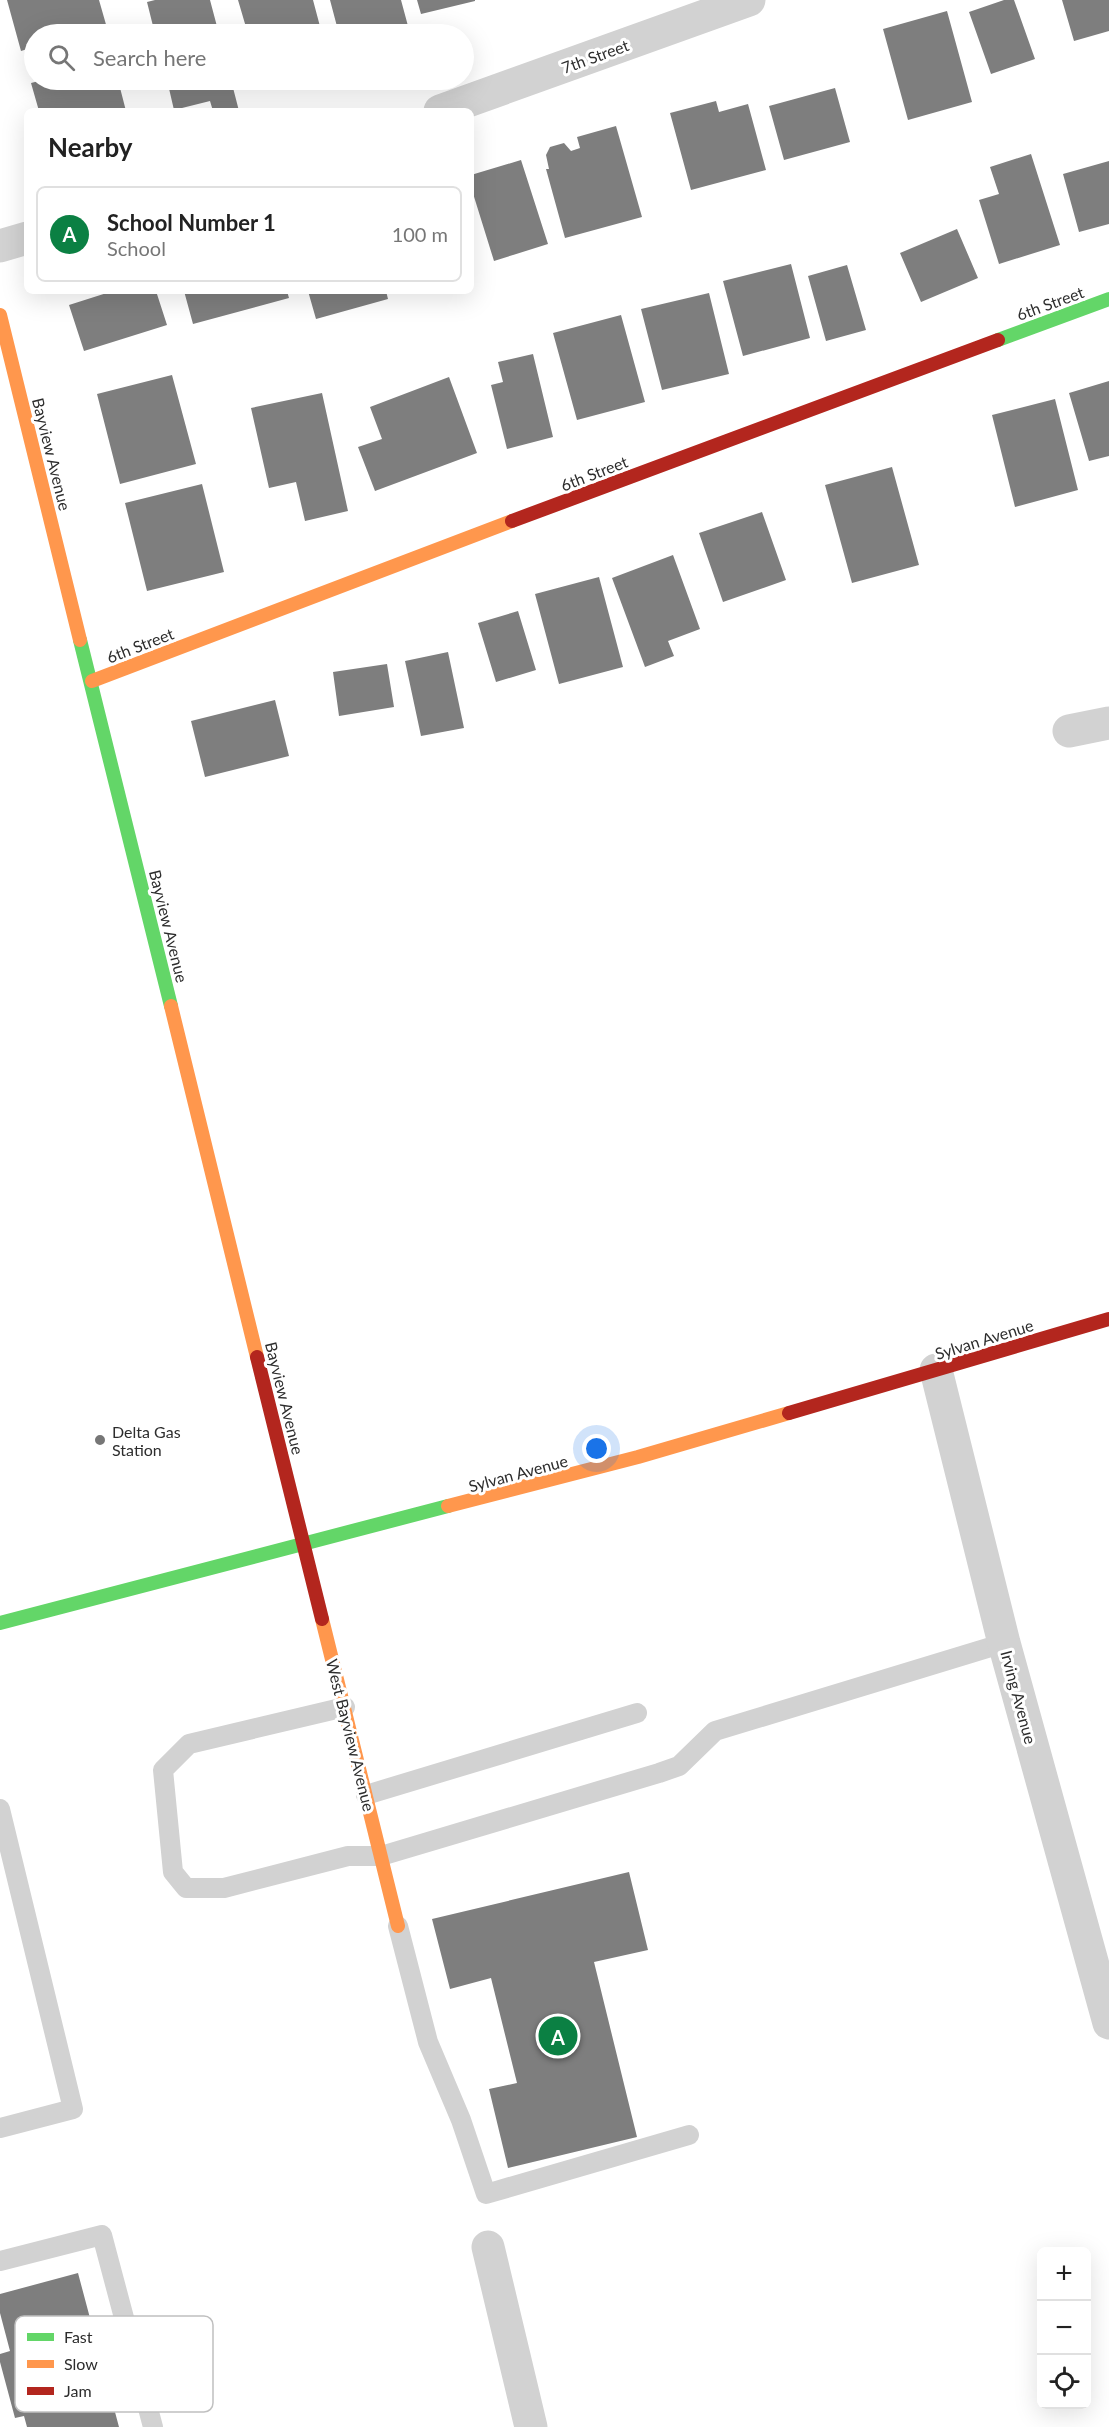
<!DOCTYPE html>
<meta charset="utf-8">
<style>
:root{--surface:#fff;--page:#f2f2f2;--text:#222;--muted:#767676;--line:#e0e0e0;--accent:#0b8043}
body{margin:0;font-family:Lato,sans-serif;background:var(--page);color:var(--text)}
.controls{position:absolute;right:18px;bottom:18px;display:grid;overflow:hidden;border-radius:9px;box-shadow:0 6px 24px #0002}
.controls button{width:54px;height:54px;display:grid;place-items:center;padding:0;border:0;border-bottom:2px solid var(--line);background:var(--surface);color:var(--text);font:30px sans-serif}
.you{position:absolute;left:597px;top:1449px;width:21px;height:21px;margin:-15px;border:4px solid #fff;border-radius:50%;background:#1a73e8;box-shadow:0 0 0 9px #1a73e833}
.badge{display:grid;place-items:center;width:39px;height:39px;border-radius:50%;background:var(--accent);color:#fff;font-size:20px;font-weight:700}
.pin{position:absolute;translate:-50% -50%;border:3px solid #fff;box-shadow:0 2px 6px #0006}
.list{margin:0;padding:0;list-style:none}
h2{display:flex;justify-content:space-between;align-items:center;height:78px;margin:0;padding:0 24px;font-size:26px}
h2 small{font-size:20px;font-weight:400;color:var(--muted)}
.list li{display:grid;grid-template-columns:39px 1fr auto;gap:18px;align-items:center;box-sizing:border-box;height:96px;margin:0 12px 12px;padding:0 12px;border:2px solid var(--line);border-radius:9px}
.list b{display:block;font-size:22px;white-space:nowrap}
.list p{margin:0;font-size:20px;white-space:nowrap;color:var(--muted)}
.list em{font-size:20px;font-style:normal;color:var(--muted)}
.icon{flex:none;width:33px;height:33px;fill:none;stroke:currentColor;stroke-width:2;stroke-linecap:round;stroke-linejoin:round}
.map{position:relative;flex:none;width:1109px;height:2427px;overflow:hidden}
.search{position:absolute;background:var(--surface);box-shadow:0 6px 24px #0002;left:24px;top:24px;width:450px;height:66px;display:flex;align-items:center;gap:15px;box-sizing:border-box;padding:0 21px;border-radius:33px;color:var(--muted);font-size:22px}
.panel{position:absolute;background:var(--surface);box-shadow:0 6px 24px #0002;left:24px;top:108px;width:450px;height:186px;border-radius:9px}
.map>svg:first-child{display:block}
.building{fill:#7e7e7e}
.lines{fill:none;stroke-linecap:round;stroke-linejoin:round}
.lane{stroke:#d2d2d2;stroke-width:20}
.street{stroke:#d2d2d2;stroke-width:33}
.fast{stroke:#63d668;stroke-width:14}
.slow{stroke:#ff974d;stroke-width:14}
.jam{stroke:#b3261e;stroke-width:14}
.poi-dot{fill:#767676;stroke:#fff;stroke-width:2}
.labels{text-anchor:middle;dominant-baseline:central;stroke-width:6;stroke-linejoin:round;paint-order:stroke}
.street-label{font-size:16px;fill:#2d2d2d;stroke:#fff}
.poi-label{font-size:16px;fill:#2d2d2d;stroke:#fff;text-anchor:start}
.key{fill:#fff;stroke:#c0c0c0;stroke-width:1.5}
.key-label{font-size:16px;fill:#2d2d2d}
</style>
<div class="map">
<svg width="1109" height="2427" viewBox="0 0 1109 2427">
<rect width="100%" height="100%" fill="#fff"/>
<path class="building" d="M7 0H99L107 28 83 34H34V47L21 51Z
M155 0H210L219 34H155L147 2Z
M238 0H313L322 34H248Z
M330 0H401L408 26 376 34H339Z
M417 0H475V1L421 14Z
M1004 0H1014L1035 59 991 74 969 12Z
M1062 0H1109V31L1074 41Z
M947 11 972 102 908 120 883 29Z
M43 80H118L126 111H39L31 83Z
M167 80H231L239 111H213L210 101 174 110Z
M835 88 850 142 784 160 769 106Z
M716 101 719 112 748 104 766 170 691 190 670 113Z
M616 126 642 217 565 238 546 169H549L546 155 550 147 564 143 571 151 580 148 577 137Z
M1031 154 1060 245 999 264 979 200 999 194 990 167Z
M521 160 548 244 494 261 471 187V175Z
M1109 161V224L1079 232 1063 174Z
M957 229 978 278 921 302 900 253Z
M791 264 810 338 743 356 723 281Z
M847 265 866 330 826 341 808 276Z
M113 291H156L167 325 84 351 69 305Z
M184 291H287L289 298 193 324Z
M308 291H386L388 299 316 319Z
M709 293 729 374 662 390 641 309Z
M621 315 645 402 577 420 553 333Z
M533 354 553 437 507 449 491 385 503 382 498 362Z
M172 375 196 464 120 484 97 394Z
M449 377 477 453 375 491 358 447 382 439 370 407Z
M1109 381V456L1089 461 1069 393Z
M322 393 348 511 305 521 296 482 269 488 251 408Z
M1055 399 1078 490 1015 507 992 415Z
M892 467 919 565 852 583 825 485Z
M202 484 224 572 147 591 125 503Z
M762 512 786 580 723 602 699 533Z
M673 555 700 629 668 641 674 656 645 667 612 578Z
M599 577 623 667 559 684 535 594Z
M518 611 536 670 496 682 478 623Z
M448 652 464 728 421 736 405 661Z
M387 664 394 707 339 716 333 672Z
M275 700 289 756 205 777 191 721Z
M629 1872 648 1950 594 1962 637 2137 508 2168 489 2089 517 2083 491 1978 450 1989 432 1919Z
M78 2273 119 2427H27L24 2416 15 2418 0 2362V2354L10 2351 0 2313V2294Z"/>
<g class="lines">
<path class="lane" d="M345 1707 189 1744 163 1770 173 1872 186 1888H224L348 1856H381L659 1773 679 1766 715 1731 1004 1643
M366 1795 637 1713
M0 1809 73 2109 0 2128
M398 1926 428 2042 461 2120 486 2194 689 2135
M0 2261 102 2235 153 2427"/>
<path class="street" d="M440 111 749 0
M0 246 27 238
M1069 731 1109 723
M936 1370 1004 1643 1109 2023
M488 2247 531 2427"/>
<path class="fast" d="M998 340 1109 299
M80 640 171 1006
M0 1623 448 1506"/>
<path class="slow" d="M0 315 80 640
M92 681 512 521
M171 1006 257 1357
M448 1506 638 1457 789 1413
M322 1619 398 1926"/>
<path class="jam" d="M512 521 998 340
M257 1357 322 1619
M789 1413 1109 1319"/>
</g>
<circle class="poi-dot" cx="100" cy="1440" r="6"/>
<g class="labels">
<g class="street-label">
<text transform="translate(595 56) rotate(-20)">7th Street</text>
<text transform="translate(1050 303) rotate(-20)">6th Street</text>
<text transform="translate(52 454) rotate(76)">Bayview Avenue</text>
<text transform="translate(594 473) rotate(-21)">6th Street</text>
<text transform="translate(140 645) rotate(-21)">6th Street</text>
<text transform="translate(169 926) rotate(76)">Bayview Avenue</text>
<text transform="translate(984 1339) rotate(-17)">Sylvan Avenue</text>
<text transform="translate(285 1398) rotate(76)">Bayview Avenue</text>
<text transform="translate(518 1473) rotate(-15)">Sylvan Avenue</text>
<text transform="translate(1019 1697) rotate(75)">Irving Avenue</text>
<text transform="translate(351 1735) rotate(76)">West Bayview Avenue</text>
</g>
<g class="poi-label">
<text x="112" y="1431">Delta Gas<tspan x="112" dy="18">Station</tspan></text>
</g>
</g>
<rect x="15" y="2316" width="198" height="96" rx="9" class="key"/>
<rect x="27" y="2333" width="27" height="8" fill="#63d668"/>
<rect x="27" y="2360" width="27" height="8" fill="#ff974d"/>
<rect x="27" y="2387" width="27" height="8" fill="#b3261e"/>
<g class="key-label">
<text x="64" y="2343">Fast</text>
<text x="64" y="2370">Slow</text>
<text x="64" y="2397">Jam</text>
</g>
</svg>
<div class="controls">
<button>+</button>
<button>−</button>
<button><svg class="icon" aria-label="locate" viewBox="0 0 24 24"><circle cx="12" cy="12" r="6"/><path d="M12 2v4M12 18v4M2 12h4M18 12h4"/></svg></button>
</div>
<div class="you"></div>
<div class="pin badge" style="left:558px;top:2036px">A</div>
<div class="search"><svg class="icon" aria-label="search" viewBox="0 0 24 24"><circle cx="10" cy="10" r="6"/><path d="M15 15l6 6"/></svg>Search here</div>
<section class="panel">
<h2>Nearby<small></small></h2>
<ul class="list">
<li><span class="badge">A</span><div><b>School Number 1</b><p>School</p></div><em>100 m</em></li>
</ul>
</section>
</div>
